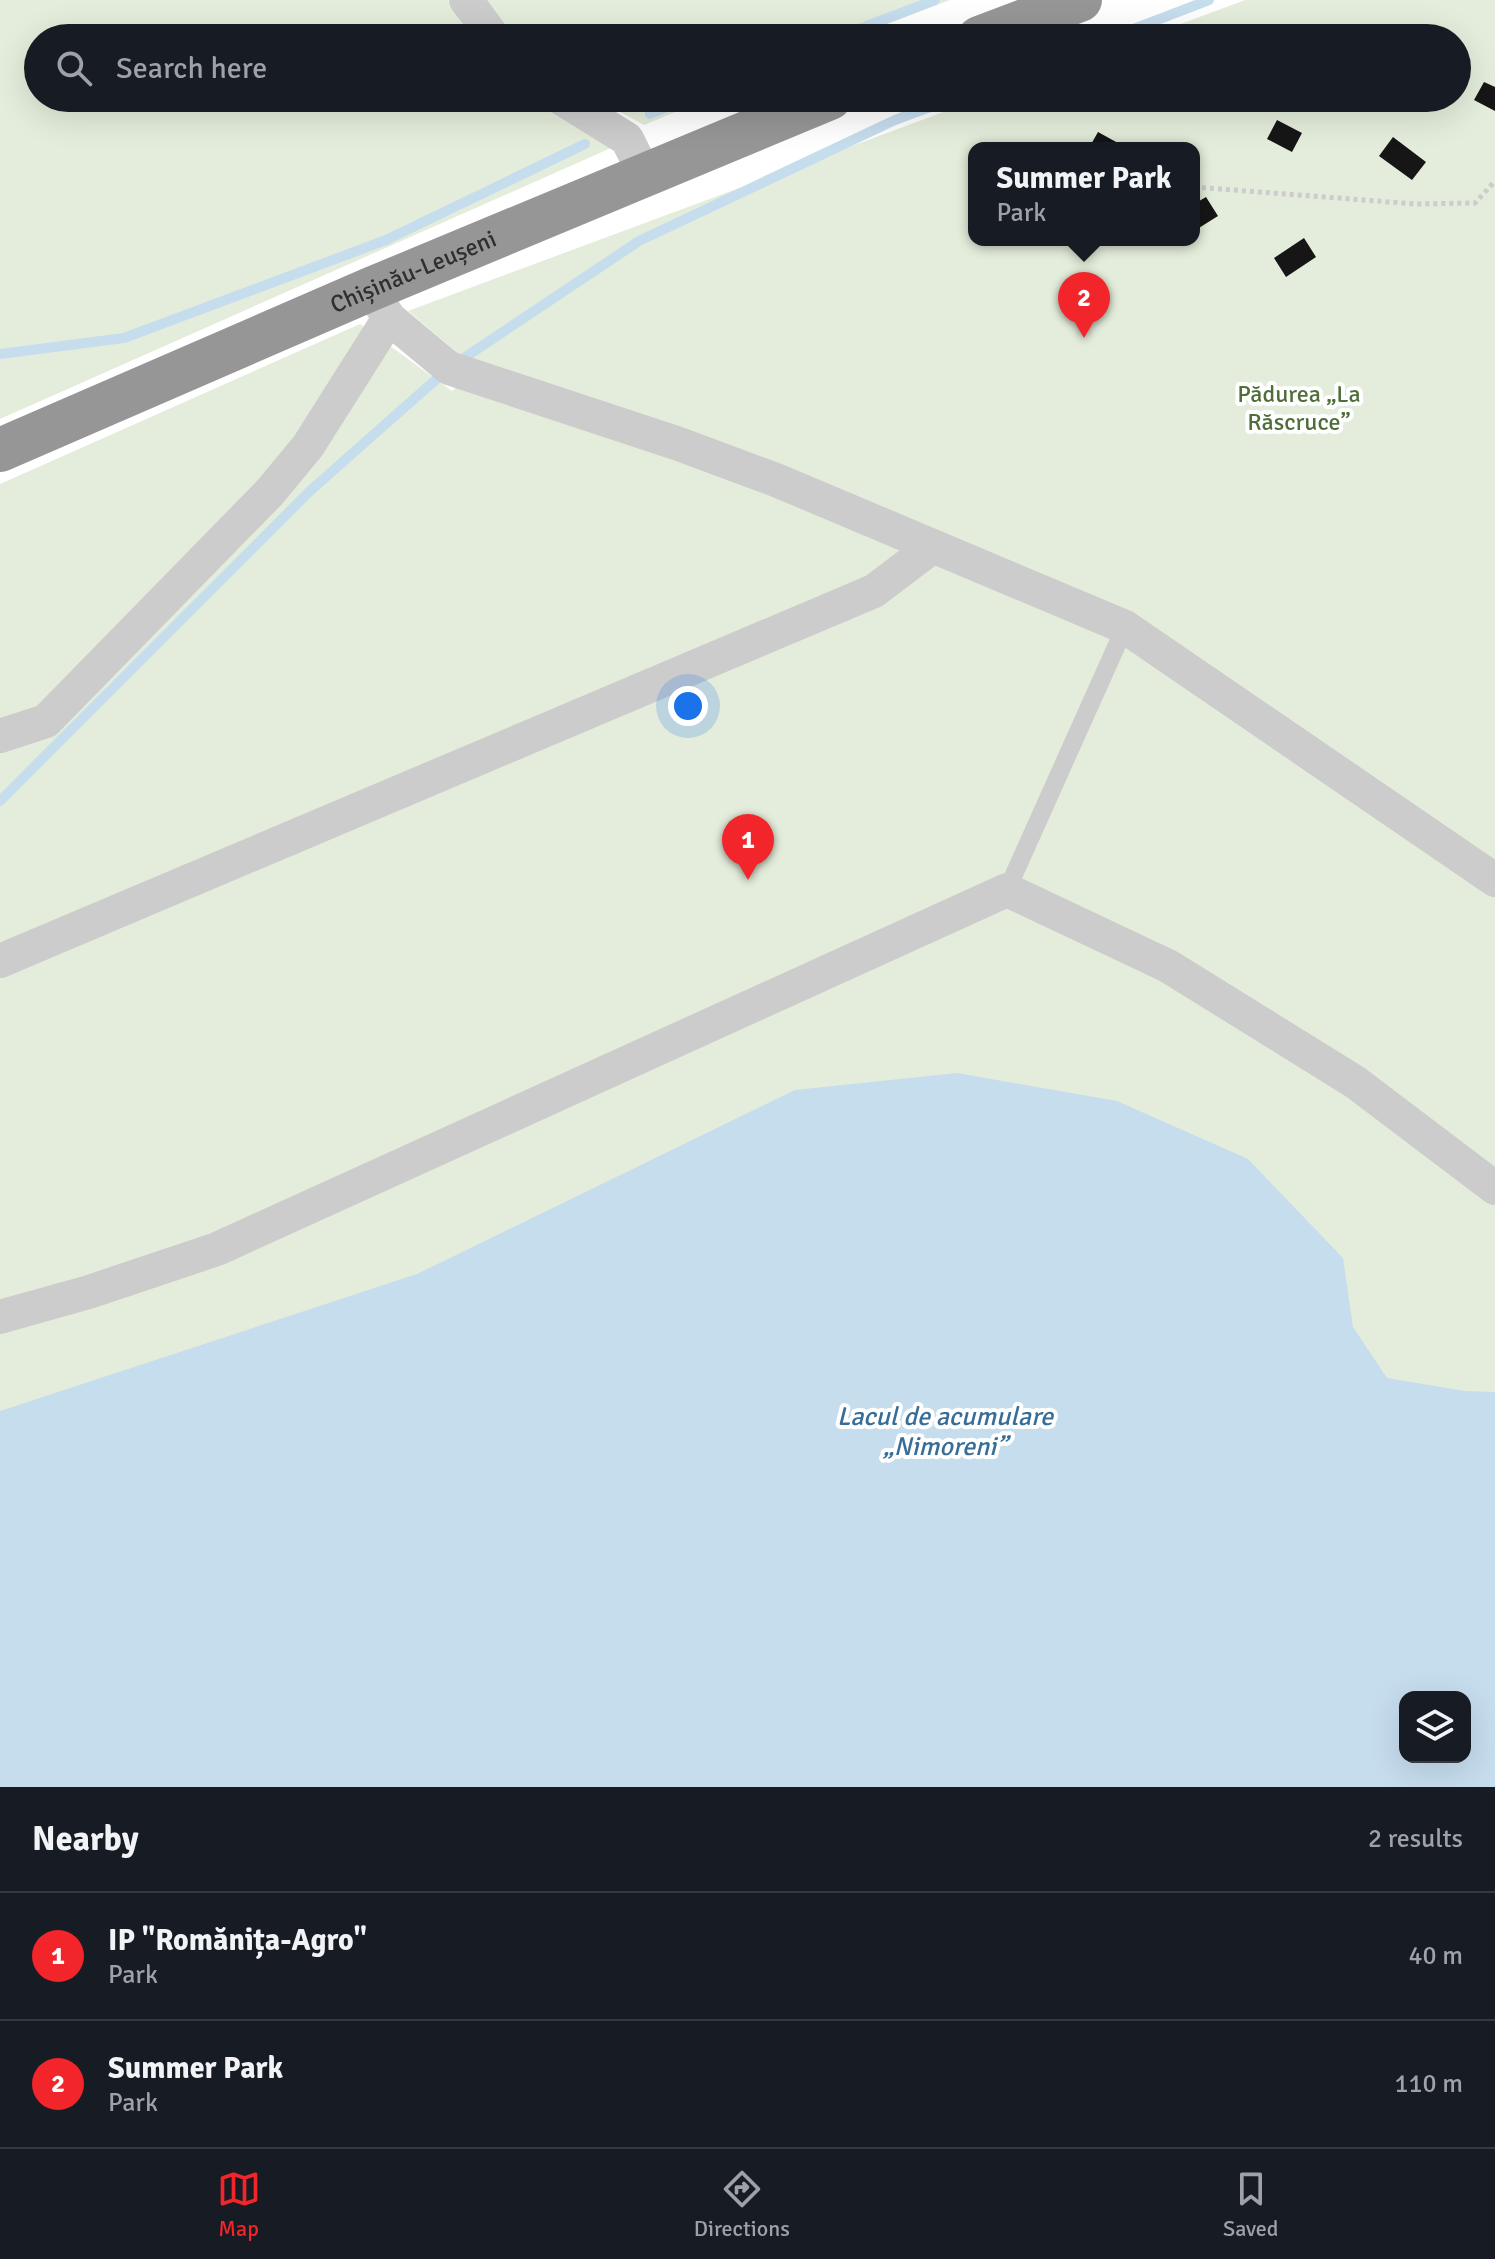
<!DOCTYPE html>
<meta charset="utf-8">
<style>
:root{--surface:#171b24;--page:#20242c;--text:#f1f3f6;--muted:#9ea1a6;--line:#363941;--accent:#f2252a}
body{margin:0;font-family:Signika,sans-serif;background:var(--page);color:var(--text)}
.controls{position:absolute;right:24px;bottom:24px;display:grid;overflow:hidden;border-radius:16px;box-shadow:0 8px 32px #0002}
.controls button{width:72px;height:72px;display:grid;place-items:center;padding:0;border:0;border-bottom:2px solid var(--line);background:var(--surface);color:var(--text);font:40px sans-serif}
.you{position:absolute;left:688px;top:706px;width:28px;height:28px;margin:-20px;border:6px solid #fff;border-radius:50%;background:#1a73e8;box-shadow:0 0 0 12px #1a73e833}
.badge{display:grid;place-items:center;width:52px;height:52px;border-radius:50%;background:var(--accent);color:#fff;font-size:26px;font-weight:700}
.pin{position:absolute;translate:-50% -66px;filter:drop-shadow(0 2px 4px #0008)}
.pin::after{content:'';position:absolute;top:42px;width:28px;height:24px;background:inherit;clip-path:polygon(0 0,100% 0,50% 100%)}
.popup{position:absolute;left:968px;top:142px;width:232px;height:104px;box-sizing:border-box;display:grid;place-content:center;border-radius:16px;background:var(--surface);filter:drop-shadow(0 2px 6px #0005);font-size:26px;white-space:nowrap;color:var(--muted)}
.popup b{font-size:30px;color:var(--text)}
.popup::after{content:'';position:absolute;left:50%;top:100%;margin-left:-16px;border:16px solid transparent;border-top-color:var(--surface)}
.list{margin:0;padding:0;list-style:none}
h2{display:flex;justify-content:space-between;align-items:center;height:104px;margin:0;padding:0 32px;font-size:34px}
h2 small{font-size:26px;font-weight:400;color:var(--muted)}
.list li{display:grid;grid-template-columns:52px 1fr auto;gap:24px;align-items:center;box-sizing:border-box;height:128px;padding:0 32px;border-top:2px solid var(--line)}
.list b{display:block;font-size:30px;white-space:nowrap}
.list p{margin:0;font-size:26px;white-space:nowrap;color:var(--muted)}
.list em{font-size:26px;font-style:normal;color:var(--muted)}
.icon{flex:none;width:44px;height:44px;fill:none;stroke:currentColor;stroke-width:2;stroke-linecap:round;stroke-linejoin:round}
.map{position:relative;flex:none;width:1495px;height:1787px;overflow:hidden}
.search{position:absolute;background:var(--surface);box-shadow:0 8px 32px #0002;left:24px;right:24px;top:24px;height:88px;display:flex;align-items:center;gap:20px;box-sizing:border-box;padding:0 28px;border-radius:44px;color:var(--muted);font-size:30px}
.sheet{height:360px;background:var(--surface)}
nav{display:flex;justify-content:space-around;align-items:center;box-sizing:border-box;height:112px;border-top:2px solid var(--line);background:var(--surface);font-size:22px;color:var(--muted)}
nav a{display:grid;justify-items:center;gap:4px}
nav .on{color:var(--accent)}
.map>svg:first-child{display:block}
.green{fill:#e4eddb;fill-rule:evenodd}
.water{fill:#c6ddee;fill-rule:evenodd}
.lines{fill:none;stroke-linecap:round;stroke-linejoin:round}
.stream{stroke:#c6ddee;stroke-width:10}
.building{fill:#161616}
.path{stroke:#ccc;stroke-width:5;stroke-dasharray:4 4;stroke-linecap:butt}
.lane{stroke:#ccc;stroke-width:18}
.street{stroke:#ccc;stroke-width:34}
.highway{stroke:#969696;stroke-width:44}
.labels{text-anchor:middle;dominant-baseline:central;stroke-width:8;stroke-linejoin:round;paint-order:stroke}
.street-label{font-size:24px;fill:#2f2f2f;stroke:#fff}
.park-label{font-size:24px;fill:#4f6e39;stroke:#fff}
.water-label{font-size:26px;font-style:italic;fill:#376d97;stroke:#fff}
</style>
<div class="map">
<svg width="1495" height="1787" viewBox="0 0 1495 1787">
<rect width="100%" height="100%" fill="#fff"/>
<path class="green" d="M0 0H448L470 38H38V98H535L611 148 0 419Z
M484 0H950L851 38H514Z
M1245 0H1495V1414L0 1466V484L360 324 452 391 477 369 408 311 981 98H1457V38H1143ZM974 148H1194V240H974Z
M595 98H709L644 125Z"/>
<path class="water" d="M957 1073 1117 1101 1248 1159 1343 1258 1353 1327 1387 1378 1465 1391 1495 1392V1787H0V1411L417 1274 795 1090ZM1405 1697H1465V1757H1405Z"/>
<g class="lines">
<path class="stream" d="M835 38 935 0
M1110 38 1209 0
M650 114 688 98
M0 354 124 338 386 240 585 144
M0 801 311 490 449 368 639 241 895 120 954 98"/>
</g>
<path class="building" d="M1484 82 1495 87V111L1474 100Z
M1277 120 1302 133 1292 152 1267 139Z
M1098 132 1127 148H1089Z
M1393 137 1426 162 1412 180 1379 156Z
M1206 197 1218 216 1194 231V204Z
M1304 238 1316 257 1286 277 1274 258Z"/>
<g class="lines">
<path class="path" d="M1194 187 1416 204 1475 203 1495 181"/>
<path class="lane" d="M1007 890 1125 627"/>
<path class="street" d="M466 0 494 38
M561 98 627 139 645 175
M371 289 389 318 449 368 679 444 776 480 1125 627 1495 880
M0 736 46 721 270 492 308 446 389 318
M0 961 874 591 932 547
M0 1317 89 1292 217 1249 1007 890 1168 966 1355 1082 1495 1188"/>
<g class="highway">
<path d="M979 38 1080 0"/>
<path id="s1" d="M0 450 371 289 830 98"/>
</g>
</g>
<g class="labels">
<g class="street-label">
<text stroke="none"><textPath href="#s1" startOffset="450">Chișinău-Leușeni</textPath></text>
</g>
<g class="park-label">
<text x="1299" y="394">Pădurea „La<tspan x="1299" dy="28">Răscruce”</tspan></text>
</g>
<g class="water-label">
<text x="945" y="1417">Lacul de acumulare<tspan x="945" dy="30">„Nimoreni”</tspan></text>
</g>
</g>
</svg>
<div class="controls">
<button><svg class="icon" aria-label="layers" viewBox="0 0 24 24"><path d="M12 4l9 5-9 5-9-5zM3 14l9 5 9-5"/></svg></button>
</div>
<div class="you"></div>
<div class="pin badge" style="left:748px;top:880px">1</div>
<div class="pin badge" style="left:1084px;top:338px">2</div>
<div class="popup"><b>Summer Park</b>Park</div>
<div class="search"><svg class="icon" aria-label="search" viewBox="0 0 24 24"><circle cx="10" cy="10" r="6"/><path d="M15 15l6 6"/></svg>Search here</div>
</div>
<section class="sheet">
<h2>Nearby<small>2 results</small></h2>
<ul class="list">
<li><span class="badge">1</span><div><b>IP &quot;Romănița-Agro&quot;</b><p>Park</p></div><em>40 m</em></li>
<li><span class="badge">2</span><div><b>Summer Park</b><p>Park</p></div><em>110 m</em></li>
</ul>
</section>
<nav>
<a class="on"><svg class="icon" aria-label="map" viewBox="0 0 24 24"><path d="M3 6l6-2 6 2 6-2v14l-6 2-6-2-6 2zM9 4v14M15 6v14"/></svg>Map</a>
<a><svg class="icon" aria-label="directions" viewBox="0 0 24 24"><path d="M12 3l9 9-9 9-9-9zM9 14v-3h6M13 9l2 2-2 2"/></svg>Directions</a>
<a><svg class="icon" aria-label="saved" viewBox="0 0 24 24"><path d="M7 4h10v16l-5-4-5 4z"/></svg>Saved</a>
</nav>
